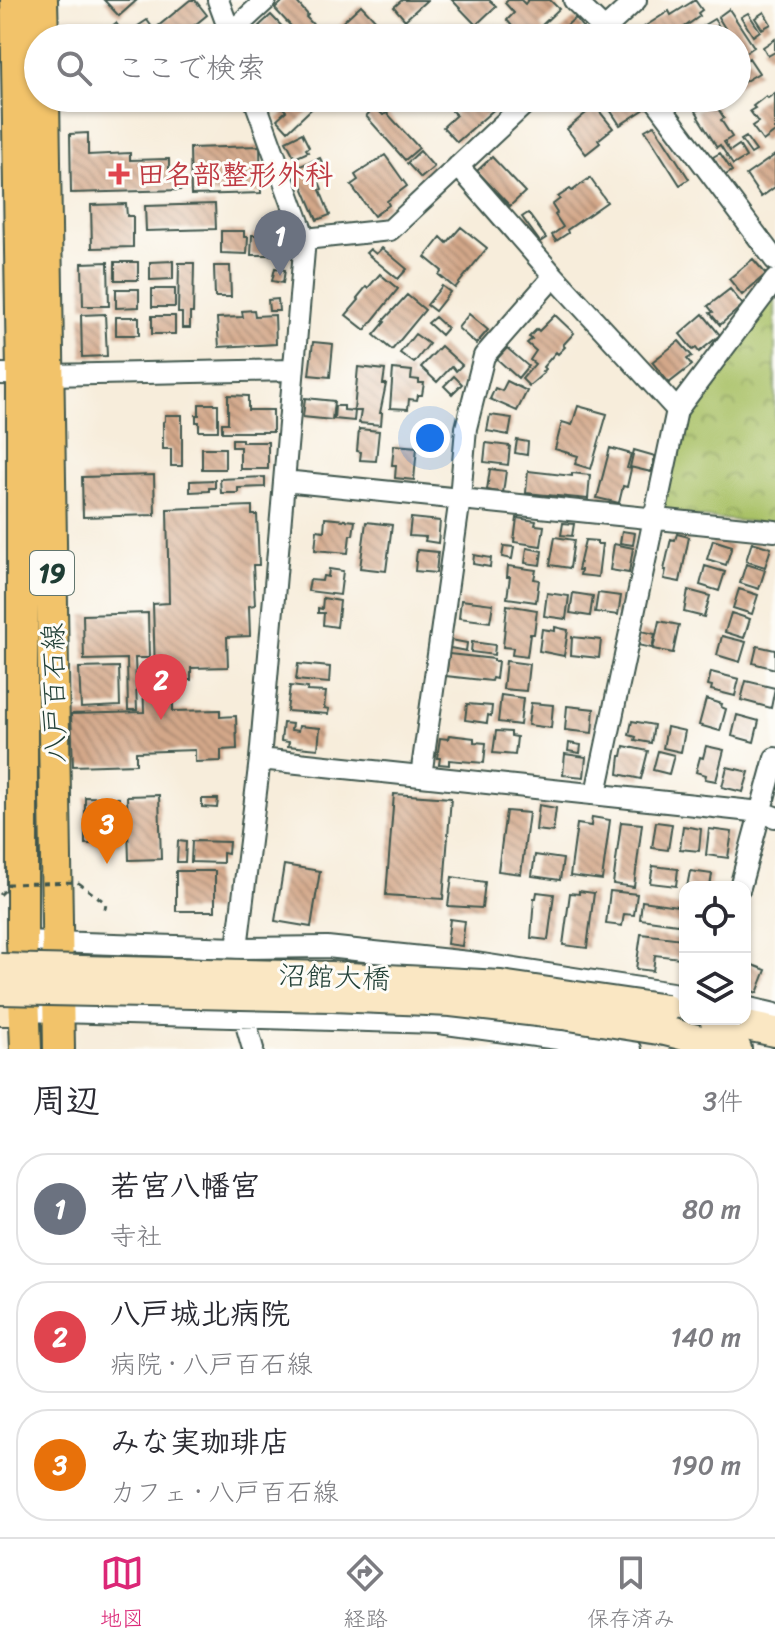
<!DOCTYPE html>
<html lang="ja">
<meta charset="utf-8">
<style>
:root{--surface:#fff;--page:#f2f2f3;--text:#2b2b33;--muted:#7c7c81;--line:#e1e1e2;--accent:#db2777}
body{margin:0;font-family:Sriracha,"Klee One",sans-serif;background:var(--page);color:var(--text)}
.controls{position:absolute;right:24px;bottom:24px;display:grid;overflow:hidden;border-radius:16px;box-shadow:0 2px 6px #0004}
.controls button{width:72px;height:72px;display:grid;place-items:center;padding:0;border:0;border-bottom:2px solid var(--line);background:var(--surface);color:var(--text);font:40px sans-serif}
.you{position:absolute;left:430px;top:438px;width:28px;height:28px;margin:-20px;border:6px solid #fff;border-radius:50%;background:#1a73e8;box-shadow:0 0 0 12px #1a73e833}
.badge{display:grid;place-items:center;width:52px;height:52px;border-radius:50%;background:var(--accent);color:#fff;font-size:26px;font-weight:700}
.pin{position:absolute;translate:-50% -66px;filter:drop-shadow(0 2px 4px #0008)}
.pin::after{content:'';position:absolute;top:42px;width:28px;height:24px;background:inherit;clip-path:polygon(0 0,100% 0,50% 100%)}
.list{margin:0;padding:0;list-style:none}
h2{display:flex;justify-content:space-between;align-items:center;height:104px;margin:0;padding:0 32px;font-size:34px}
h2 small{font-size:26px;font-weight:400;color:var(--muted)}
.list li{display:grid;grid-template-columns:52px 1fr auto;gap:24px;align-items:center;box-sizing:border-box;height:112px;margin:0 16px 16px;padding:0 16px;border:2px solid var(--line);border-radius:32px}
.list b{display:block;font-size:30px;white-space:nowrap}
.list p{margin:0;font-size:26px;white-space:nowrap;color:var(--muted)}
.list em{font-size:26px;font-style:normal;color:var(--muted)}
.icon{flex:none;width:44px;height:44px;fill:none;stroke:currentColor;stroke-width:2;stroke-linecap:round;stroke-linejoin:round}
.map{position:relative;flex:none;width:775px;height:1049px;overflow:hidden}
.search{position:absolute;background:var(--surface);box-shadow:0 2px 6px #0004;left:24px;right:24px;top:24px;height:88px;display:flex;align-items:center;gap:20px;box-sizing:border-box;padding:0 28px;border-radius:44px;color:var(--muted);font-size:30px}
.sheet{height:488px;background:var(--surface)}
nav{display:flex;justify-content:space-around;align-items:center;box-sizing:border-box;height:112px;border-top:2px solid var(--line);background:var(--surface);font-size:22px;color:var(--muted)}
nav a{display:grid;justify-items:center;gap:4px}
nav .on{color:var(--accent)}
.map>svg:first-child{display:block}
.park{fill:url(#park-crowns);stroke:#647f4d;stroke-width:2}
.building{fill:url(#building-back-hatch)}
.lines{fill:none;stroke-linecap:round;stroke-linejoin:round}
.street-casing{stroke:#3f574d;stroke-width:24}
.secondary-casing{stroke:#3f574d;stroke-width:32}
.primary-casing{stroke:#3f574d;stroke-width:34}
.street{stroke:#fff;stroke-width:20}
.secondary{stroke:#fae7c3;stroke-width:28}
.primary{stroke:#f2c36a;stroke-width:30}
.secondary-bridge-casing{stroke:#3f574d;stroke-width:32;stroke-linecap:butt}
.path-bridge{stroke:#3f574d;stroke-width:3;stroke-dasharray:6 6;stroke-linecap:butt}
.secondary-bridge{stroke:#fae7c3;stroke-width:28}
.health-dot{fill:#e0444e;stroke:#fdfcf7;stroke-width:3}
.labels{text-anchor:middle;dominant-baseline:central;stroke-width:6;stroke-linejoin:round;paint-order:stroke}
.shield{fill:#fdfcf7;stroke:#62766e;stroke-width:2}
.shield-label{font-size:26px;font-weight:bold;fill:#1f3d34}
.health-label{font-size:28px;font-weight:bold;fill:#be3a42;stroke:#fdfcf7;text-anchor:start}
.street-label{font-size:28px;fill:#1f3d34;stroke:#fdfcf7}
</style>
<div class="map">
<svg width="775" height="1049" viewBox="0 0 775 1049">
<defs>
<pattern id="park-crowns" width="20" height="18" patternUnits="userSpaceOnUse" patternTransform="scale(2)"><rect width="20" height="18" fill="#a9c166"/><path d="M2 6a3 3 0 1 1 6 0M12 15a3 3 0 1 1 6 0" fill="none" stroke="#899e55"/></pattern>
<pattern id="building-back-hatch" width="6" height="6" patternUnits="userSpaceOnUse" patternTransform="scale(2)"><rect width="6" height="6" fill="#d3a789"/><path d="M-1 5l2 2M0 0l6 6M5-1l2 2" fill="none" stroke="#ab8971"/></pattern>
</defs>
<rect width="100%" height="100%" fill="#fdfcf7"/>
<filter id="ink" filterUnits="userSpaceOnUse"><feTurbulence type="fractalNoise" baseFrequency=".0125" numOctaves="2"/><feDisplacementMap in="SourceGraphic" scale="16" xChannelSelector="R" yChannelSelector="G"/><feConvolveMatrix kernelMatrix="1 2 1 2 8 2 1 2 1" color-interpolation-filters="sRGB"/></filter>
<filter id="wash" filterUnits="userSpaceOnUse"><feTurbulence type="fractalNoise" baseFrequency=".006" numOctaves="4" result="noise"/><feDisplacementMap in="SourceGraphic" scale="32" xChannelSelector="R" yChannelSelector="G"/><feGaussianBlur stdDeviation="1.8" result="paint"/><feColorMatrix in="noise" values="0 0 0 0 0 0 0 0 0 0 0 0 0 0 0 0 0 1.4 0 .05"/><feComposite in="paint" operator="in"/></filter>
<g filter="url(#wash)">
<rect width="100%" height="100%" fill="#f7eddb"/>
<path class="park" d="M775 291V524L661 514 684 412Z"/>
<g id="blocks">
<path class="building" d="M104 0H137L119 16Z
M190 0H195L207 15 179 38H164L156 28Z
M284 0H295L308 15 306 17 320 32 316 36 318 38H302L275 9Z
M402 0H427L405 20 394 7Z
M452 0H489L496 6 476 25Z
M508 0H521L525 4 528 0H550L559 9 541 26 545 30 537 38H519L510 28 512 26 507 20 514 13 505 3Z
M695 0 702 10 698 13 700 16 669 38H650L644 27 669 11 671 15Z
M361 5 379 24 376 28 380 33 374 38H329L336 32 335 29Z
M729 9 754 47 742 55 737 47V38H731L718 17Z
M764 12 771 24 762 29 755 18Z
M748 13 760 31 753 36 741 17Z
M271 15 293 38H271L259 26Z
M575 18 583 28 572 38H558L555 36Z
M714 19 727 38H712L704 25Z
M147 20 157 34 152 38H137L132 30Z
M116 23 127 38H103L101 35Z
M207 25 215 35 211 38H197L194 34Z
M775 39V52L768 56 763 47Z
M749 58 759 73 737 86V66Z
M775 93V132L763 141 752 126 758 122 750 111 755 108 753 106 766 96 768 98Z
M284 98H323L288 131 277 119 286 111 278 103Z
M463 98H507L457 142 443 127 456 115 450 109Z
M612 98H643L648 107 620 125 605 102Z
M710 103 712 106 715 104 724 118 721 120 732 137 724 142 730 151 739 145 746 157 733 165 720 145 717 147 698 117 699 116 696 111Z
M375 107 383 115 387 113 419 148 405 160 366 116Z
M596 107 613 128 598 140 600 143 586 154 567 129 592 108 593 109Z
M654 125 689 179 680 185 645 130Z
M88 133V155L130 153V160L169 159V170H180L181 190 71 193 70 134Z
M302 133 309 147 306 149 308 152 295 158 286 141Z
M746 137 756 151 751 154 741 140Z
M260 146 261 193 191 195 190 148Z
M420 151 434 167 421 178 407 163Z
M720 153 732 171 724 176 713 157Z
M385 155 407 186 387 201 389 205 374 216 351 185 358 180 355 175Z
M775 155V187L761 197 746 175Z
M492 157 525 192 510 206 477 171Z
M320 158 328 176 318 179 322 189 320 190 330 215 317 220 295 168Z
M590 178 607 202 567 230 568 233 556 241 552 235 563 227 555 215 557 213 552 205 560 199 558 197 570 189 572 191Z
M126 204 127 216H133V247L92 248 91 205Z
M215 204 216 229 146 231 145 206Z
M528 213 546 238 540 242 522 217Z
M461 227 487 248 455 288 439 275 442 271 425 257 441 237 447 243Z
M262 230H276V235H288V255H251L252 235H261Z
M221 231H244V237H248L247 254 221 253Z
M382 248 407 269 398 279 366 253 370 249 376 254Z
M753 259 766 274 742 295 729 279Z
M173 261V279L150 280V262Z
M108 262 109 306H83L82 263Z
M115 262H138V280H115Z
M179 263H194L193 313H190V328H182V313H178Z
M214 266H230L231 297H215Z
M275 268 285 270 283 283 272 281Z
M380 274 398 289 365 330 346 315 359 300 357 298 366 287 368 288Z
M442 286 450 292 435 311 427 305Z
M116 289H139V307L116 308Z
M152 289H175V307H152Z
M730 289 743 305 720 325 710 313 713 312 708 306Z
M407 295 425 310 392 350 374 335 385 322 383 321Z
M278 299 279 311H269L268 300Z
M254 310 255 316 275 315 276 344 219 347 217 318 243 317 242 311Z
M105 314 107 356 82 357 81 315Z
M469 314 488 330 476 344 458 328Z
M703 314 720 335 699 352 696 348 693 350 680 334Z
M555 315 574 333 563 345 565 347 558 354 556 352 543 367 545 369 542 372 544 373 529 386 522 379 535 364 530 360 536 351 527 343 532 339 529 337 537 329 539 331Z
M152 316H175V334H152Z
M116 317H139V335H116Z
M435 317 447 328 441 335 428 323Z
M415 334 429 344 414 363 400 353Z
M679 341 692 356 687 359 692 365 669 383 652 362Z
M313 342 333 344 330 377 309 375Z
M441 346 462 365 456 371 452 366 437 382 421 367Z
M507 348 528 366 518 378 497 359Z
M358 367 385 370 383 384H386L380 413H382L381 425 359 423 361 411H354Z
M393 369 412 371 411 379 419 380V383H424L422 395H418L417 400 409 399 408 409 390 408Z
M454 376 462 384 452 394 444 386Z
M507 381 527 391 517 411 490 399 495 388 502 391Z
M228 395 248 396V410H273V432H222V423H228Z
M305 398 334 401 332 420 303 417Z
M199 404H218V431H199V422H196V415H199Z
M335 406H344V410L355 411 354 421 334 419Z
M578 406 607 414 591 469 575 464 578 456 555 449 562 422 572 425Z
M165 415H182V466H171V449H163V422L165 421Z
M490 415 512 418 509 435 487 431Z
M359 429 379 431 376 461 360 460 361 452 357 451Z
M232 439H242V442H268V469H240V447H232Z
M517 440 528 442 527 455 515 453Z
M486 443 510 446 508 465 484 462Z
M394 445 417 447 414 480 395 478 396 465H392Z
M202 448H225V469H202Z
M610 448 631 454 627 468 631 469 627 487 623 486 619 503 597 498Z
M634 450 655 456 651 472 630 467Z
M490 469 506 471 503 493 487 490Z
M528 471 572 476V473L590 475 588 499 526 493Z
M154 475 155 515 83 517 82 477Z
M265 477V487L238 488V493H221L220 479Z
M215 480V488H209V491L190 492V481Z
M252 506V515H257L259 565H253L255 605 249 606 250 636 227 637 228 667 191 668V680H173V711L220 710V717L236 716 237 749 221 750V761L195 762V750L136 752V764L73 766 71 714 144 712 143 673 155 672 153 604 169 603 167 509Z
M325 518 355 521 353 535H350L348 553 315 550 317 530 324 531Z
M411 518 440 521 438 543 425 541 426 537 409 536Z
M517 518 536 521 535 525 544 526 541 546 514 542Z
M366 522 392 525 386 571 360 568Z
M563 523 574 524 572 536 561 535Z
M622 531 635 533 633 545 620 543Z
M677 534 689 537 680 582 664 579 666 570H664L671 539 675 540Z
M555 537 574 540 570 568 550 565Z
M585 540 597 541V544H602L598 577 580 575 581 570H578Z
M713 540 732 546 726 565 707 559Z
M752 542 771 548 765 567 746 561Z
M614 544 633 548 629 573 610 570Z
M504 546 514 547 512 559 502 557Z
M527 548 542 551 540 565 525 563Z
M417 550 438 552 436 573 415 571Z
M474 555 491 558 490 567 473 564Z
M746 564 765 570 759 589 740 583Z
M508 566 536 570 534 579 539 580 536 602 507 598 510 577H507Z
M705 566 725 572 719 591 700 585Z
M329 569 343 571 340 595 308 591 310 580 322 581 323 576 328 577Z
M739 589 758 595 752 614 733 608Z
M688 590 710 596 704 617 684 612Z
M547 593 569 596 566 619 544 616Z
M573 593 593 596 590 616 570 613Z
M598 593 621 596 618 615 595 612Z
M323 598 340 601 337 627 323 625 324 613H318V608L322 609Z
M461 600 493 604 490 622 459 618Z
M507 605 537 610 534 634H530L527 657 512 655 513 648 503 647Z
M148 613 149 658H135L137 710H128L127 659 84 660 83 615Z
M731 613 750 619 744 638 725 632Z
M659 621 679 625 673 653 653 649Z
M555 627 568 630 564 656 539 651 542 629 555 631Z
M641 631 655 634 652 648 638 645Z
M722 636 746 642 740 662 717 655Z
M572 637 601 640 599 658 571 655Z
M451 640 467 643 466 651 450 648Z
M472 642 495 645 494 655 471 652Z
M757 646 775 650V669L753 663Z
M449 654 494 659V661H498L496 679 492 678 491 681 446 676Z
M506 661 529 664 526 691 503 689Z
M298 664 330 667 329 683 296 680Z
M119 667 120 706 81 708 79 668Z
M711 672 739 679 735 696 711 690 712 686 708 685Z
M746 681 775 688 771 708 741 700Z
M290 686 308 688 307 691 326 692 324 708 329 709 328 714 287 711Z
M501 695 523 698 520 725 498 722Z
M706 699 722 704 721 707 726 709 720 731 699 725Z
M531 703 553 705 551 728 528 725Z
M467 704 492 706 491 716 488 715 487 723 465 720Z
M567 706 594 709 592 733 565 730Z
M737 715 759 721 754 742 732 736Z
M632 721 654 725 651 743 635 740 636 737 629 735Z
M283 723 292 724 291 730 298 731 299 726 320 728 318 749 288 746 289 742 281 741Z
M667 727 685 731 681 752 663 748Z
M496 731 511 732V736L517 737 515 755 493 753Z
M449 735 474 738V742L486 743 484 763 449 760V765L439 764 440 758H437L440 738 448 739Z
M569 743 581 745 580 753 568 751Z
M624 746 648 751 641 779 618 774 620 756H622Z
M706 746 724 750 716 781 705 779 706 775 696 772 700 757 703 758Z
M658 751 674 755 669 774 653 770Z
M565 754 586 757 584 777 563 775Z
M727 767 749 772 743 792 722 787Z
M394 794 451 798 443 899 386 895Z
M159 795 161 859 129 860 127 796Z
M85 797 119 798V819H85Z
M202 799H218L217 808 202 807Z
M539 805 556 808 553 832 536 830Z
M506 811 529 813 521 874 498 871Z
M592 817 610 820 602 880 570 876 577 824 591 826Z
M621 822 642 824 634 887 613 884Z
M656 822 672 824 668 850 652 848Z
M85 823H120V844H85Z
M683 826 701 829 699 851 680 849Z
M709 829 732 832 728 858 706 855Z
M178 841 186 842 185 862H177Z
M192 841 229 842 228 854 223 853V863L191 862Z
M535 855 563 859 560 880 532 876Z
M284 865 320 871 311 927 275 921Z
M653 866 678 869 676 886 650 883Z
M176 871H215V911H176Z
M690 871 712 874 710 887H687Z
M452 877 485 882 482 908 448 906Z
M579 891 594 893 587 948 563 945 570 893 579 894Z
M610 891 637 894 634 915 624 914 622 926 606 924Z
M537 892 554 894 548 940 531 938 534 898H536Z
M642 901 685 907V925L640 919Z
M450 919 465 921 462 946 447 944Z
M641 934 683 939 680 958 655 955 653 971 636 969Z
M745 962 766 970 757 993 745 988Z"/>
</g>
</g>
<g filter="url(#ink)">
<use href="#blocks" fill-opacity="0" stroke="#3f574d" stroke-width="2"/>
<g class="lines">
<defs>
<path id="street" d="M218 0 232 38
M574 0 604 29 611 38
M230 33 266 0
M595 38 636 0
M654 98 775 260
M458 166 554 276 677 410
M305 239 390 230 531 98
M0 374 49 375 293 370
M284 481 775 531
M260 759 761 812 775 817
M421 776 460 498 466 428 484 356 554 276
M596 793 677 410 775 280
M740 887 775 758
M22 941 237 948 327 947 469 962 685 995
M237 948 260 759 305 239 254 98
M745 1007 775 1014
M24 1011 439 1023 631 1049
M244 1017 253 1049"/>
<path id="secondary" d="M0 1011H24
M714 1019 775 1032
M665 1031 737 1049"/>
<path id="primary" d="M16 0 22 374V941L26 1049
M42 0 43 38
M44 98 59 1049"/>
</defs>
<use href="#street" class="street-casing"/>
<use href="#secondary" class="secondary-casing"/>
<use href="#primary" class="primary-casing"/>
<use href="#street" class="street"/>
<use href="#secondary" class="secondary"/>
<use href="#primary" class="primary"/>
<defs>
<path id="secondary-bridge" d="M0 968 330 976 501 985 666 1009
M0 990 332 997 451 1002 563 1015 665 1031"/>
</defs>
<use href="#secondary-bridge" class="secondary-bridge-casing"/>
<path class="path-bridge" d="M0 895 7 888 8 884 77 882 106 903 105 909"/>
<use href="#secondary-bridge" class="secondary-bridge"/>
</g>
</g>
<path class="health-dot" d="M115 162h8v8h8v8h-8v8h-8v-8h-8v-8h8z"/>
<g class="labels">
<rect class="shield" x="30" y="551" width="44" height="44" rx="6"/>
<g class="shield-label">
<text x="52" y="573">19</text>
</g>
<g class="health-label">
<text x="137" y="174">田名部整形外科</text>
</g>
<g class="street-label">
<text transform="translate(54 693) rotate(-91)">八戸百石線</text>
<text transform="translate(334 977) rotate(2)">沼館大橋</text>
</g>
</g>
</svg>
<div class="controls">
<button><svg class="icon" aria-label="locate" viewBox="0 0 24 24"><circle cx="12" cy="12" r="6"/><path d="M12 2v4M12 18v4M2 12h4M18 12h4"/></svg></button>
<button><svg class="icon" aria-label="layers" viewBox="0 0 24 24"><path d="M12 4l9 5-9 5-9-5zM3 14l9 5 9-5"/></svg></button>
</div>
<div class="you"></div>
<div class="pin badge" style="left:280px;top:276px;background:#6b7280">1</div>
<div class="pin badge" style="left:161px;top:720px;background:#e0444e">2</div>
<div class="pin badge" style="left:107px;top:864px;background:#e8710a">3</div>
<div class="search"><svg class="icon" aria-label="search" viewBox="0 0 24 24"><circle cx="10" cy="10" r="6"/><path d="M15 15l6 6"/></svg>ここで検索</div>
</div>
<section class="sheet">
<h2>周辺<small>3件</small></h2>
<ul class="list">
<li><span class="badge" style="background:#6b7280">1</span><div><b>若宮八幡宮</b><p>寺社</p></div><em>80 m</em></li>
<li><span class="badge" style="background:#e0444e">2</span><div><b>八戸城北病院</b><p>病院 · 八戸百石線</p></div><em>140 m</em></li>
<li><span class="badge" style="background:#e8710a">3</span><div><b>みな実珈琲店</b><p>カフェ · 八戸百石線</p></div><em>190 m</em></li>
</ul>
</section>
<nav>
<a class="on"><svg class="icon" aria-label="map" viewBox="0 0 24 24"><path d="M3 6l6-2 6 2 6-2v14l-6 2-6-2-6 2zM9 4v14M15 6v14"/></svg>地図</a>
<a><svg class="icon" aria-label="directions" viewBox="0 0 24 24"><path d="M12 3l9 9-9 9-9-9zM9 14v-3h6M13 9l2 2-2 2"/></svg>経路</a>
<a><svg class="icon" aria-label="saved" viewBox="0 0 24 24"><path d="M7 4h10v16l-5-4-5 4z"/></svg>保存済み</a>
</nav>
